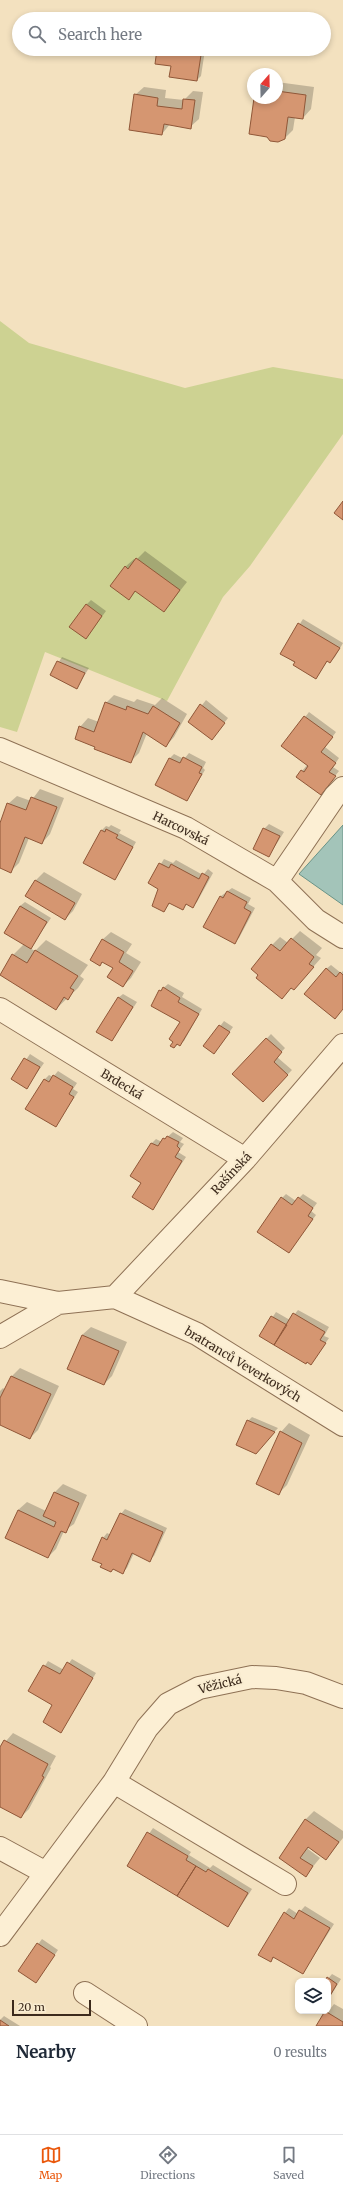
<!DOCTYPE html>
<meta charset="utf-8">
<style>
:root{--surface:#fff;--page:#f2f2f3;--text:#1f2937;--muted:#747a83;--line:#e0e1e3;--accent:#ea580c}
body{margin:0;font-family:Merriweather,serif;background:var(--page);color:var(--text)}
.controls{position:absolute;right:12px;bottom:12px;display:grid;overflow:hidden;border-radius:8px;box-shadow:0 2px 6px #0003}
.controls button{width:36px;height:36px;display:grid;place-items:center;padding:0;border:0;border-bottom:1px solid var(--line);background:var(--surface);color:var(--text);font:20px sans-serif}
.compass{position:absolute;left:247px;top:68px;width:36px;height:36px;border-radius:50%;background:var(--surface);box-shadow:0 2px 6px #0003;rotate:20deg}
.scale{position:absolute;left:12px;bottom:10px;width:79px;box-sizing:border-box;padding-left:4px;border:2px solid #3c2a1c;border-top:0;font-size:11px;line-height:14px;white-space:nowrap;color:#3c2a1c;-webkit-text-stroke:3px #f9ecd0;paint-order:stroke}
.list{margin:0;padding:0;list-style:none}
h2{display:flex;justify-content:space-between;align-items:center;height:52px;margin:0;padding:0 16px;font-size:17px}
h2 small{font-size:13px;font-weight:400;color:var(--muted)}
.icon{flex:none;width:22px;height:22px;fill:none;stroke:currentColor;stroke-width:2;stroke-linecap:round;stroke-linejoin:round}
.map{position:relative;flex:none;width:343px;height:2026px;overflow:hidden}
.search{position:absolute;background:var(--surface);box-shadow:0 2px 6px #0003;left:12px;right:12px;top:12px;height:44px;display:flex;align-items:center;gap:10px;box-sizing:border-box;padding:0 14px;border-radius:22px;color:var(--muted);font-size:15px}
.sheet{height:108px;background:var(--surface)}
nav{display:flex;justify-content:space-around;align-items:center;box-sizing:border-box;height:56px;border-top:1px solid var(--line);background:var(--surface);font-size:11px;color:var(--muted)}
nav a{display:grid;justify-items:center;gap:2px}
nav .on{color:var(--accent)}
.map>svg:first-child{display:block}
.green{fill:#cdd292}
.water{fill:#a3c4b9;stroke:#699387}
.shadow{fill:#0003}
.building{fill:#d59671;stroke:#905738}
.lines{fill:none;stroke-linecap:round;stroke-linejoin:round}
.street-casing{stroke:#8e7155;stroke-width:24}
.street{stroke:#fcefd4;stroke-width:22}
.labels{text-anchor:middle;dominant-baseline:central;stroke-width:4;stroke-linejoin:round;paint-order:stroke}
.street-label{font-size:12px;fill:#3c2a1c;stroke:#f9ecd0}
</style>
<div class="map">
<svg width="343" height="2026" viewBox="0 0 343 2026">
<rect width="100%" height="100%" fill="#f3e1bf"/>
<path class="green" d="M0 321 29 343 185 388 273 367 343 379V434L250 566 223 597 167 701 45 652 17 732 0 727Z"/>
<path class="water" d="M343 825V905L299 874Z"/>
<path class="shadow" d="M158 49 205 50 201 76 197 80 172 66Z
M277 82 314 87 311 109 303 118 295 117 293 130 285 138 255 98H277Z
M144 87 166 90 165 98 184 100 193 91 203 92 199 119 190 127 170 124 162 134 135 95Z
M145 551 187 582 164 611 136 591 129 599 125 567 134 559 136 560Z
M91 600 106 611 90 633 86 605Z
M303 619 343 643 335 657 330 662 328 660 316 678 281 653Z
M62 657 89 668 77 687 51 674Z
M114 695 134 702 137 699 155 705 162 698 187 714 174 737 166 746 147 733 139 753 131 761 96 746 80 727 88 718 99 722 106 703Z
M206 700 228 718 212 739 189 722Z
M309 712 336 732 325 747 339 758 333 767 339 771 321 794 302 771 307 765 283 746Z
M189 753 206 762 203 768 205 770 187 800 157 784 170 758 174 754 184 759Z
M40 789 64 798 50 834 42 843 29 838 19 863 11 871 0 867V826L8 804 17 796 31 801Z
M269 824 284 832 269 856 254 848 264 829Z
M111 825 121 830 119 833 136 842 115 879 102 830 106 826 109 827Z
M164 859 173 863 176 860 203 875 208 869 213 873 197 902 193 906 187 904 182 909 170 903 164 911 159 888 149 883Z
M44 872 82 894 73 911 65 919 35 881Z
M232 888 251 898 248 904 255 908 239 938 234 942 221 896Z
M25 902 51 918 30 948 35 951 46 940 88 965 80 976 84 979 78 988 56 1009 13 955 24 944 20 906Z
M300 931 322 948 316 955 321 958 294 989 292 987 282 998 272 945 280 937 288 943Z
M111 932 132 944 126 953 141 962 131 978 123 986 114 967 103 961 100 965 102 940Z
M331 965 341 973 343 971V1009L326 969Z
M168 984 184 993 182 997 202 1009 184 1041 174 1047 181 1021 160 991Z
M123 994 137 1002 112 1040 118 998Z
M224 1021 233 1027 218 1048 205 1046Z
M271 1034 285 1048 277 1057 292 1070 267 1096 233 1074Z
M30 1054 44 1063 27 1087 13 1079Z
M58 1071 77 1083 73 1089 78 1092 55 1126 44 1080 49 1075 53 1077Z
M173 1132 183 1138 180 1142 184 1144 178 1152 186 1157 152 1208 142 1182 132 1176 152 1143 156 1139 162 1142Z
M286 1194 296 1201 303 1194 317 1203 311 1211 316 1215 289 1252 282 1198Z
M298 1310 329 1327 324 1336 329 1338 311 1364 260 1336 276 1312 290 1320Z
M91 1327 127 1342 112 1376 104 1384 82 1335Z
M20 1368 59 1386 38 1430 30 1438 0 1424V1391L3 1388 5 1390 12 1376Z
M252 1417 278 1428 260 1448 248 1421Z
M289 1423 310 1435 287 1485 279 1493 281 1432Z
M63 1484 87 1495 74 1524 64 1531 56 1549 48 1557 18 1510 27 1502 46 1511 55 1492Z
M125 1509 167 1528 154 1556 149 1560 134 1553 127 1568 122 1573 113 1569 111 1571 103 1564V1538L107 1533 111 1535 121 1514Z
M72 1659 96 1673 61 1731 54 1705 29 1691 48 1661 64 1670Z
M13 1733 56 1756 50 1767 51 1768 29 1809 21 1817 0 1805V1748Z
M314 1811 343 1831V1838L326 1859 309 1847 308 1849 320 1858 306 1875 280 1858 306 1819Z
M153 1828 191 1852 189 1855 210 1868 213 1865 252 1889 228 1926 128 1865Z
M305 1906 334 1924 303 1973 275 1957 270 1961 285 1913 289 1908 298 1914Z
M42 1939 58 1950 40 1977 19 1970Z
M332 1974 341 1979 328 2000V1981H326Z
M334 2004 343 2009V2026H317Z
M4 2016 20 2026H0V2020Z"/>
<path class="building" d="M157 49H192L191 53 201 55 197 81 169 77 171 66 155 64Z
M277 91 306 95 303 119 288 117 285 139 278 142 270 141 267 137 249 134 254 98H277Z
M134 94 158 98 157 106 182 109 183 99 195 100 191 129 164 124 162 135 129 130Z
M343 501V520L334 513Z
M136 558 180 590 164 612 135 591 129 600 110 586 125 566 128 569Z
M86 604 102 616 86 639 69 627Z
M298 623 340 648 330 663 327 661 316 679 293 665 295 662 280 654Z
M57 661 85 673 77 689 50 675Z
M105 702 126 710 127 706 148 714 153 706 180 723 166 747 143 732 131 763 94 749 95 747 75 739 79 726 94 732Z
M200 704 225 723 212 740 188 722Z
M304 716 333 737 321 752 336 763 329 772 336 776 321 795 296 777 301 770 304 772 308 766 281 746Z
M183 757 202 767 199 773 202 774 187 801 155 785 169 758 180 763Z
M31 797 57 807 42 844 25 837 11 873 0 868V823L7 803 26 810Z
M263 828 280 836 269 857 253 849Z
M106 829 118 835 116 838 133 847 115 880 83 863 101 830 105 832Z
M159 863 169 868 171 864 199 879 202 873 209 877 193 908 186 904 183 910 169 903 164 912 152 906 158 889 148 883Z
M35 880 75 903 65 920 25 896Z
M227 891 247 902 244 908 251 912 235 944 203 927 220 896 223 898Z
M20 906 47 922 31 949 4 933Z
M291 938 314 957 309 964 314 967 294 990 291 988 282 999 256 978 258 975 251 969 271 944 280 951Z
M102 939 124 952 119 962 133 971 123 987 107 977 113 968 102 962 100 966 90 960Z
M35 950 78 976 70 988 74 990 68 1000 64 997 56 1010 0 975 12 954 27 963Z
M326 968 336 977 340 972 343 975V1009L335 1019 304 994Z
M163 987 180 998 178 1002 199 1014 180 1046 177 1044 174 1048 170 1046 173 1042 169 1039 180 1022 151 1006 159 990 161 991Z
M118 997 133 1007 112 1041 96 1032Z
M219 1025 230 1032 214 1054 203 1046Z
M266 1038 282 1052 274 1062 288 1075 263 1102 232 1074Z
M24 1058 40 1067 27 1089 11 1079Z
M53 1075 73 1087 69 1094 74 1097 56 1127 25 1109 44 1079 49 1082Z
M167 1136 179 1142 177 1146 180 1149 175 1157 182 1161 153 1210 132 1197 141 1183 130 1176 151 1143 158 1146 163 1138 165 1139Z
M281 1197 292 1205 298 1197 313 1208 308 1216 313 1219 289 1253 257 1232Z
M293 1313 325 1332 320 1340 326 1343 311 1365 307 1362 306 1364 274 1345Z
M271 1316 287 1325 274 1345 259 1336Z
M82 1335 119 1351 104 1385 67 1369Z
M11 1376 51 1394 30 1439 0 1425V1398Z
M247 1420 275 1432 256 1454 236 1445Z
M280 1431 302 1443 279 1495 256 1484Z
M54 1492 79 1503 66 1533 61 1531 48 1558 5 1538 18 1510 54 1527 56 1522 43 1516Z
M120 1513 163 1532 150 1562 132 1553 123 1574 113 1569 111 1572 100 1567 102 1564 92 1560 102 1537 107 1540Z
M67 1662 93 1678 61 1733 43 1722 52 1705 28 1691 43 1665 60 1674Z
M4 1740 48 1764 42 1776 44 1777 21 1818 0 1807V1747Z
M305 1819 339 1842 326 1860 308 1847 300 1858 313 1866 306 1877 279 1858Z
M147 1832 188 1856 186 1860 196 1866 177 1896 127 1866Z
M196 1866 206 1872 208 1869 248 1893 228 1927 177 1896Z
M299 1910 330 1928 303 1974 273 1957 271 1962 258 1955 284 1912 294 1919Z
M37 1943 55 1955 36 1983 18 1971Z
M327 1977 337 1984 328 1999V1981H325Z
M325 2011 343 2022V2026H316Z
M0 2020 9 2026H0Z"/>
<g class="lines">
<defs>
<path id="street" d="M0 749 186 828 277 881 316 920 343 937
M277 881 335 796 343 788
M0 1009 245 1159
M0 1291 58 1303 115 1297 197 1334 343 1425
M115 1297 245 1159 343 1045
M0 1337 58 1303
M114 1782 285 1884
M0 1848 46 1873
M0 1935 114 1782 147 1728 168 1704 199 1688 252 1677 276 1678 306 1683 343 1697
M85 1993 136 2026"/>
</defs>
<use href="#street" class="street-casing"/>
<use href="#street" class="street"/>
</g>
<g class="labels">
<g class="street-label">
<text transform="translate(181 828) rotate(26)">Harcovská</text>
<text transform="translate(122 1084) rotate(31)">Brdecká</text>
<text transform="translate(231 1173) rotate(-47)">Rašínská</text>
<text transform="translate(243 1364) rotate(31)">bratranců Veverkových</text>
<text transform="translate(220 1684) rotate(-14)">Věžická</text>
</g>
</g>
</svg>
<div class="controls">
<button><svg class="icon" aria-label="layers" viewBox="0 0 24 24"><path d="M12 4l9 5-9 5-9-5zM3 14l9 5 9-5"/></svg></button>
</div>
<svg class="compass" viewBox="-18 -18 36 36"><path d="M0-13l5 13h-10z" fill="#e53935"/><path d="M0 13l5-13h-10z" fill="#747a83"/></svg>
<div class="scale">20 m</div>
<div class="search"><svg class="icon" aria-label="search" viewBox="0 0 24 24"><circle cx="10" cy="10" r="6"/><path d="M15 15l6 6"/></svg>Search here</div>
</div>
<section class="sheet">
<h2>Nearby<small>0 results</small></h2>
<ul class="list">
</ul>
</section>
<nav>
<a class="on"><svg class="icon" aria-label="map" viewBox="0 0 24 24"><path d="M3 6l6-2 6 2 6-2v14l-6 2-6-2-6 2zM9 4v14M15 6v14"/></svg>Map</a>
<a><svg class="icon" aria-label="directions" viewBox="0 0 24 24"><path d="M12 3l9 9-9 9-9-9zM9 14v-3h6M13 9l2 2-2 2"/></svg>Directions</a>
<a><svg class="icon" aria-label="saved" viewBox="0 0 24 24"><path d="M7 4h10v16l-5-4-5 4z"/></svg>Saved</a>
</nav>
